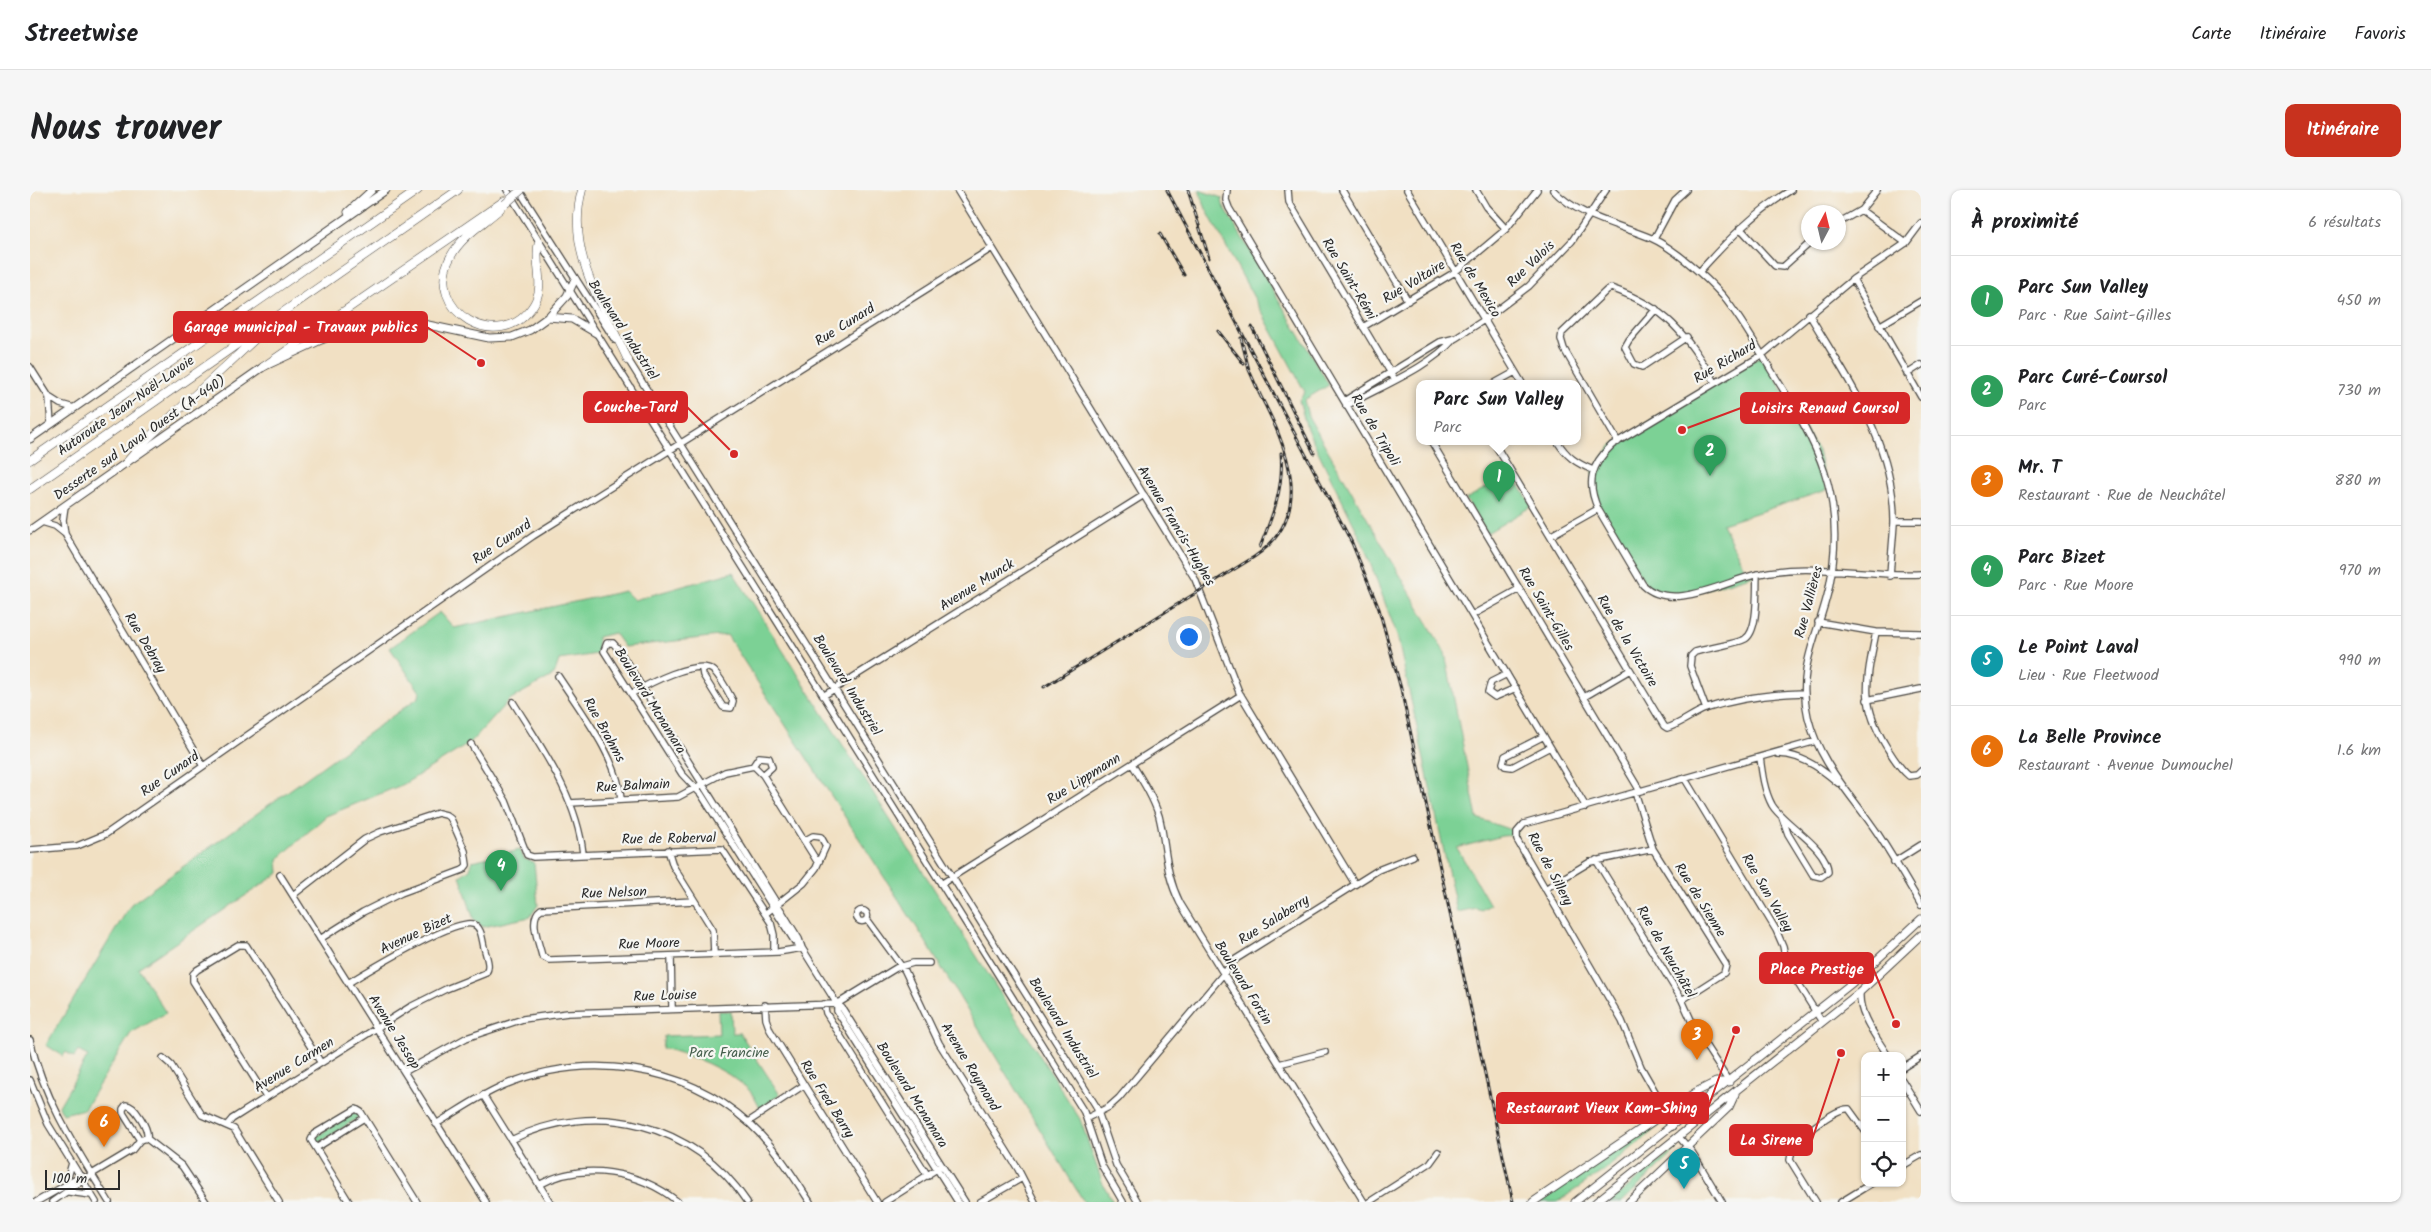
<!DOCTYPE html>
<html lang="fr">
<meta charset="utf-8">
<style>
:root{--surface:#fff;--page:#f6f6f6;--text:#202124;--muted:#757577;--line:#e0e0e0;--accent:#c8321e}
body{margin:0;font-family:Kalam,sans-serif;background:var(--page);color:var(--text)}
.controls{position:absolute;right:15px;bottom:15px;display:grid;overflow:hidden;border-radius:10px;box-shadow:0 1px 4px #0004}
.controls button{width:45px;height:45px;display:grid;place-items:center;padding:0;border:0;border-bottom:1px solid var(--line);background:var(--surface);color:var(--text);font:25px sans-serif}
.compass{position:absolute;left:1771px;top:15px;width:45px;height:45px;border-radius:50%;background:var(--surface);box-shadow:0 1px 4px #0004;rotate:7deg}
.scale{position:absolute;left:15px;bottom:12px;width:75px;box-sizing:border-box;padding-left:5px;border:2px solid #2b2b2b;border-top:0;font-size:14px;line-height:18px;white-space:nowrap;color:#2b2b2b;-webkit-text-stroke:4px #f6f6f2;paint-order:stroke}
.you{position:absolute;left:1158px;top:446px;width:18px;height:18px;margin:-12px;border:4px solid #fff;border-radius:50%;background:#1a73e8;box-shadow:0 0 0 8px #1a73e833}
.badge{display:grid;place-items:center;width:32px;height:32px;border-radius:50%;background:var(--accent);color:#fff;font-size:16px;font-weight:700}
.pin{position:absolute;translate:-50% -41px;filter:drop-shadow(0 1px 2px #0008)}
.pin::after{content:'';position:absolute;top:26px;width:18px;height:15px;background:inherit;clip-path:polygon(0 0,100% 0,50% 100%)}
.popup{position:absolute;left:1386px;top:190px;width:165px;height:65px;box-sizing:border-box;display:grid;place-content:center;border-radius:10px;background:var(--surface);filter:drop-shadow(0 1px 4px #0005);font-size:16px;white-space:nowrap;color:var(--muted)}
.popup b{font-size:19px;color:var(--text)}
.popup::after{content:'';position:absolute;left:50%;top:100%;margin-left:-10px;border:10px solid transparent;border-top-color:var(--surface)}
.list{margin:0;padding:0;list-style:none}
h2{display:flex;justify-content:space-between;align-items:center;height:65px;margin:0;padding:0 20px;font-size:21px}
h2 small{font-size:16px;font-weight:400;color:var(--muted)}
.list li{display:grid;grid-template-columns:32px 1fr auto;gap:15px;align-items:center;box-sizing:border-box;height:90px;padding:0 20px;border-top:1px solid var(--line)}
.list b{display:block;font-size:19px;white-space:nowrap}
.list p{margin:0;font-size:16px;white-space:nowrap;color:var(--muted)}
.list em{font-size:16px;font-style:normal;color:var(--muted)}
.icon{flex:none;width:28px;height:28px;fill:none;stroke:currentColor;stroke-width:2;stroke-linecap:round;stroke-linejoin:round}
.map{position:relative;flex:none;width:1891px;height:1012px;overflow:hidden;border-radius:10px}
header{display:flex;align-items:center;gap:30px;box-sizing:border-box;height:70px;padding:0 25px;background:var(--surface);border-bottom:1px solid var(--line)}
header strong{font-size:24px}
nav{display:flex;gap:28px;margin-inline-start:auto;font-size:18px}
.intro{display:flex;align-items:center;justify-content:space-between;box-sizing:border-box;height:120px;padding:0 30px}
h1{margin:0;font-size:35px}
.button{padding:12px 22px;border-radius:10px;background:var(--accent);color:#fff;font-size:18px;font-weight:700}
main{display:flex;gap:30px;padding:0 30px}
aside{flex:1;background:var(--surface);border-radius:10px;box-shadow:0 1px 4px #0004}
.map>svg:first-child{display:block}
.green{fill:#7bd195;stroke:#537e60}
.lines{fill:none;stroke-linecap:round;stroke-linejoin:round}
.minor-casing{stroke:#494642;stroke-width:8}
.major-casing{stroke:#494642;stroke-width:9}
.highway-casing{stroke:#494642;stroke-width:9}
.minor{stroke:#fff;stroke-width:5.5}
.major{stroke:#fff;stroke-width:7}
.highway{stroke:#fff;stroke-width:8}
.rail-casing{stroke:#2b2b2b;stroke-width:3}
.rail{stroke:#f6f6f2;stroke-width:1;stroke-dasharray:4;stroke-linecap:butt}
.highway-bridge-casing{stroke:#494642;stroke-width:9;stroke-linecap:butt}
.highway-bridge{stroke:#fff;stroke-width:8}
.labels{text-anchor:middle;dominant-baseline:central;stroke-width:4.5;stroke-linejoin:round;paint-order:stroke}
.street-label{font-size:14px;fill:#2b2b2b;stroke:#f6f6f2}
.park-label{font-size:14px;fill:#435d4b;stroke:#f6f6f2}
.leader{fill:none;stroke:#d62828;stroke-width:2}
.callout-dot{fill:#d62828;stroke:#f6f6f2;stroke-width:2}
.callout{fill:#d62828;stroke:#d62828;stroke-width:2}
.callout-label{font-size:15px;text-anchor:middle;font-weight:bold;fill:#fff}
</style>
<header>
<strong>Streetwise</strong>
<nav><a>Carte</a><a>Itinéraire</a><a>Favoris</a></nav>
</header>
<div class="intro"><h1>Nous trouver</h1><a class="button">Itinéraire</a></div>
<main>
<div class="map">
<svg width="1891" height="1012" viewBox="0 0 1891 1012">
<rect width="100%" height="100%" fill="#f6f6f2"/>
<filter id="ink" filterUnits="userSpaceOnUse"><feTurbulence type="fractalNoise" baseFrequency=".02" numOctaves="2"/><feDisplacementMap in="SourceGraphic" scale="10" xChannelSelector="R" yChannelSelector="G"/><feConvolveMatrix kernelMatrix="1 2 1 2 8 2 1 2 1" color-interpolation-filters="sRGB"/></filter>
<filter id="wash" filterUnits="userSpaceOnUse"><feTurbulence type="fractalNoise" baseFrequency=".0096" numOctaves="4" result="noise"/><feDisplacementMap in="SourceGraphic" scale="20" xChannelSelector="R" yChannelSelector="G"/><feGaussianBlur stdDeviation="1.12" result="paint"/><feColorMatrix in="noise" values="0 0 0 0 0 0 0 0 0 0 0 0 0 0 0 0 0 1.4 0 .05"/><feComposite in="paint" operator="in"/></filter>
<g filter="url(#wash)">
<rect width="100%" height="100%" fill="#f1e0c3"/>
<path class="green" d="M1169 0 1192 8 1193 15 1299 195 1274 210 1278 226 1415 463 1447 628 1487 642 1486 645 1472 646 1427 658 1460 715 1451 720 1446 718 1427 722 1367 445 1332 351 1277 239 1269 210 1275 202 1176 19Z
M1732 165 1788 261 1797 300 1692 334 1715 379 1727 384 1650 407 1621 403 1563 307V280L1582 255Z
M1482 283 1502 316 1457 343 1436 309Z
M703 382 1050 929 1073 994 1083 1012H1054L891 744 697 445 594 457 584 443 568 447 567 464 529 470 524 485 479 510 440 553 374 594 296 626 248 669 249 683 108 778 136 823 101 843 54 919 33 924 29 916 58 866 48 861 44 867 36 862 33 866 16 855 101 714 389 507 390 502 360 458 410 422 424 438 595 401 604 410Z
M490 660 494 669 504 672 508 715 500 727 453 737 444 730 430 686 440 679 442 671Z
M688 821H701L702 843H710L750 905 730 918C726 911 723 903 717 898 694 878 661 865 632 858L634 846 689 844Z
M323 923H327L328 928 290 952 286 951 287 946Z
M1627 933 1629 936 1572 982 1527 1012H1510Z
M1648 957 1649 958 1592 1012H1579Z"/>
</g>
<g filter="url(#ink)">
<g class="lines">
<defs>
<path id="minor" d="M477 0 1054 922 1072 976 1093 1012
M489 0 585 150
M927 0 1165 389 1209 502 1325 694
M1197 0 1196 10 1199 18 1556 617
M1258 0 1259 12 1365 190
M1312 0 1378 111
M1377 0 1492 193
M1446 0 1456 17 1476 39
M1523 0C1549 27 1587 34 1621 48 1644 58 1676 87 1693 106 1711 128 1726 155 1741 180 1788 255 1818 306 1799 398 1789 443 1766 478 1778 527 1789 573 1822 605 1848 644 1863 667 1877 691 1891 715
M1831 20 1876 53
M1808 33 1831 20 1847 0
M1891 33 1876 53 1823 89 1732 165 1582 255C1561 275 1556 292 1568 319L1613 395C1641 422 1692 393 1724 385 1780 371 1835 387 1891 384
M1710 38 1745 76 1753 77 1781 52
M1624 49 1645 10 1656 0
M1670 81C1698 50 1725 22 1761 0
M1823 89 1891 207
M1626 119 1599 150 1595 157 1604 174 1612 177 1657 147
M1779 124C1817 189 1865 254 1864 333 1863 350 1861 368 1860 386
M1849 136 1891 111
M1333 137 1425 82 1476 39 1507 0
M597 168 1066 916 1086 975 1108 1012
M0 177 19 207 21 234
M1877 184 1891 175
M1465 193 1485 182
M19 207 30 214 44 218
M1314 211 1410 152 1426 148 1454 130 1499 96 1542 51 1576 0
M1316 216C1349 197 1399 178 1424 149
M1401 251 1610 601
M1463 251 1634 536 1637 538C1651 534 1662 524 1675 519 1707 508 1741 504 1774 503
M1527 251C1537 267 1546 273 1563 280
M1588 252 1534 159 1531 149 1532 143 1577 100 1581 98C1638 118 1654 143 1685 192
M35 316 33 330 35 344
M1864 331H1891
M12 332 25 336 35 344 173 576
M1520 346 1568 319
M1442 425 1489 399
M1788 432 1846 442 1891 443
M1846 442C1837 489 1829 512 1856 556 1863 567 1869 578 1879 586L1887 585 1891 581
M1477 484 1461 492 1458 502 1465 507 1486 498
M528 486C550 520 588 568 591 609
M601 504C616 495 668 467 684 481 692 489 698 502 703 511L701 518 693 517 673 485 672 479
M793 506 1114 305
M1554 507 1600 480
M1837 510 1891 499
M483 512C512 559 547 607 553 664
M1676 519 1660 476 1661 466 1665 462C1675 459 1709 453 1715 449 1729 441 1726 398 1727 384
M1514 546 1475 566 1473 573 1475 576 1482 577 1520 557
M441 554 476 611 497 665 503 667 692 659 741 733 744 745V762
M1748 564C1770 564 1791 578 1808 593
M1730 567C1732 583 1734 600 1742 615 1753 634 1798 657 1798 682L1791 687 1783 685 1758 644 1752 627
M1102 574C1112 590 1123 607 1129 626 1137 658 1134 681 1150 713L1334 1012
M723 576 729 567 739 568 742 577 733 585
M1655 589 1746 740 1753 756 1757 776 1792 832
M1605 602 1623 659 1696 775 1694 783 1652 810
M540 613 648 607 695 582 724 576 733 585 788 673
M0 660 47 656 76 644 503 346 962 58
M638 660 643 676 683 740 684 764
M1566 670 1652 810 1666 841 1699 892
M1864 672 1891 655
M250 685 456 1012
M911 694 1211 505
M1515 699 1560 672 1623 659
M263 705 335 649 350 642 408 623 416 625 421 629 435 661 437 675 433 680 371 703 333 722 290 749
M664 711 511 719C498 728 509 753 512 766L519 770 748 762 772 758
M826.5 726a5.5 5.5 0 1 1 11 0a5.5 5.5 0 1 1-11 0Z
M735 724 774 693 786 678 796 656 791 647 783 646 774 651
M837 729 875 781 909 853 988 979 1005 1012
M772 758 769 749 589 460 583 453H577L574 461 652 584 671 604 765 752 772 758 807 814 812 818 935 1012
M641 766 642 818
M1830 802C1828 825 1846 846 1858 866
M794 814 796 823 898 986
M807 814V821L928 1012
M735 815 736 829 740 840 847 1012
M0 850C14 910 47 960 79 1012
M133 868 141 875 172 925 204 939 249 1012
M1249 874 1295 862
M1872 878 1891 866
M374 882 436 848 493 829 538 823 807 814 866 778 883 773H899
M0 890 18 934 66 1012
M1872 890 1891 921
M453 905 520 1012
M236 907 163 791V784L167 780 208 755H216L291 873
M1057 928 1079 917 1089 908 1206 769 1348 680 1383 666
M718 932 774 895
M406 934C428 921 449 906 472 896 554 861 653 873 720 934 745 957 762 984 780 1012
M197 935 202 929 380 817 416 799 456 783C461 776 456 766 454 757 452 750 452 737 443 734 423 729 338 781 318 793
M1642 937 1636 929 1635 919 1611 877 1592 831 1487 650V642L1494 634 1786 551
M1649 947 1662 962 1692 1012
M110 950 93 923V919L96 915C105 915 119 939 117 948
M481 950C565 908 665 933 717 1012
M286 958 334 928
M1872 976 1891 965
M36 994 42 973
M509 995C553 971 610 981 648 1012
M39 1002 61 1005
M6 1012 52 986
M22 1012 62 984 102 960 110 950 116 948 152 976 176 1012
M319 1012 281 950 284 944 326 919 331 922 387 1012
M855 1012 910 977
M950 1012 992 988
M1339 1012 1400 973 1408 962
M1786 1012 1760 970C1761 966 1761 961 1763 958 1768 947 1807 917 1819 919L1835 941
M1811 1012 1842 993"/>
<path id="major" d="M318 22 342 0
M518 127 542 129 566 143
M0 249 356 0
M0 340 233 177 291 150 322 137 363 130 384 132 459 148 482 147 500 140 518 127 537 106 545 89
M1503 1012 1666 902 1686 892H1699
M1545 1012 1822 793 1891 729
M1566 1012 1830 802 1891 745
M1599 1012 1699 917 1705 904"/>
<path id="highway" d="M552 0C535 62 573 116 598 170
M470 19C453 34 432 46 421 66 391 120 471 168 504 114 516 94 503 73 509 52
M233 177 474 11
M0 270 388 0
M96 273 115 251 238 137
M0 299 428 0"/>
</defs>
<use href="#minor" class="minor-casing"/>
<use href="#major" class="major-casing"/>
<use href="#highway" class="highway-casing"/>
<use href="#minor" class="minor"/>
<use href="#major" class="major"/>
<use href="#highway" class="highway"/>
<defs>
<path id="rail" d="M1137 0 1322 353 1349 419 1371 499 1483 1012
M1158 0 1179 68
M1130 44 1154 85
M1222 137 1284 263
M1188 141 1214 174
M1211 148 1219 180 1232 209
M1230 357C1243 325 1254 298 1251 263
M1014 497 1224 367C1287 325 1257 256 1229 203"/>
</defs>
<use href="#rail" class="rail-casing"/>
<use href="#rail" class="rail"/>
<defs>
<path id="highway-bridge" d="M475 14 491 0"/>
</defs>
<use href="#highway-bridge" class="highway-bridge-casing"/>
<use href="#highway-bridge" class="highway-bridge"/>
</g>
</g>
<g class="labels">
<g class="street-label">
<text transform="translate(1501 74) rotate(-44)">Rue Valois</text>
<text transform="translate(1319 89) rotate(59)">Rue Saint-Rémi</text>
<text transform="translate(1445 90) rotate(59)">Rue de Mexico</text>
<text transform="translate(1384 92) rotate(-31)">Rue Voltaire</text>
<text transform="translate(815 135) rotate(-32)">Rue Cunard</text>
<text transform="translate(593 140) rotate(57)">Boulevard Industriel</text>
<text transform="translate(1695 172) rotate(-31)">Rue Richard</text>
<text transform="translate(96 216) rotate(-35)">Autoroute Jean-Noël-Lavoie</text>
<text transform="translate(1345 240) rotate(59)">Rue de Tripoli</text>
<text transform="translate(110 248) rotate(-35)">Desserte sud Laval Ouest (A-440)</text>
<text transform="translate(1146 336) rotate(59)">Avenue Francis-Hughes</text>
<text transform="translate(472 352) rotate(-34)">Rue Cunard</text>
<text transform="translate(947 395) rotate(-32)">Avenue Munck</text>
<text transform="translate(1779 412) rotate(-75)">Rue Vallières</text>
<text transform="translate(1516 419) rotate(59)">Rue Saint-Gilles</text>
<text transform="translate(1597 451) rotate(59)">Rue de la Victoire</text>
<text transform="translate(115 453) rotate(59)">Rue Debray</text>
<text transform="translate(817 495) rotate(58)">Boulevard Industriel</text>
<text transform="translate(620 511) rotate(58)">Boulevard Mcnamara</text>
<text transform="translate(574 540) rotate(61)">Rue Brahms</text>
<text transform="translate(140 584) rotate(-35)">Rue Cunard</text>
<text transform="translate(1054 589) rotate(-32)">Rue Lippmann</text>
<text transform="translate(603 596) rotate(-3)">Rue Balmain</text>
<text transform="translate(639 649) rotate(-1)">Rue de Roberval</text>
<text transform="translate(1520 679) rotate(62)">Rue de Sillery</text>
<text transform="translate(584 703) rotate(-2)">Rue Nelson</text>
<text transform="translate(1737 703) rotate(60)">Rue Sun Valley</text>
<text transform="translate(1670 710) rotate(58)">Rue de Sienne</text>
<text transform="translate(1244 730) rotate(-32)">Rue Salaberry</text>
<text transform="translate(386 744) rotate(-25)">Avenue Bizet</text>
<text transform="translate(619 754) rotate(-2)">Rue Moore</text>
<text transform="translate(1636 762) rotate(60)">Rue de Neuchâtel</text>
<text transform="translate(1213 793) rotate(58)">Boulevard Fortin</text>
<text transform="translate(635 806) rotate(-2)">Rue Louise</text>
<text transform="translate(1033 838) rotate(58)">Boulevard Industriel</text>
<text transform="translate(364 842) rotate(58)">Avenue Jessop</text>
<text transform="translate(264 875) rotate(-32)">Avenue Carmen</text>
<text transform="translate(940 877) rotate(59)">Avenue Raymond</text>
<text transform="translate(882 905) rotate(58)">Boulevard Mcnamara</text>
<text transform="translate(797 909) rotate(58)">Rue Fred Barry</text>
</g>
<g class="park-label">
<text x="699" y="863">Parc Francine</text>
</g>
</g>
<path class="leader" d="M451 173L397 137M704 264L657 217M1652 240L1711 218M1866 834L1843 778M1706 840L1678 918M1811 863L1782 950"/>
<g class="callout-dot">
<circle cx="451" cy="173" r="5"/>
<circle cx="704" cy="264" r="5"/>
<circle cx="1652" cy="240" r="5"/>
<circle cx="1866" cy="834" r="5"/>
<circle cx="1706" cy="840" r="5"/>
<circle cx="1811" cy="863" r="5"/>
</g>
<g class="callout">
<rect x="144" y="122" width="253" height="30" rx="5"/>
<rect x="554" y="202" width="103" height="30" rx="5"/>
<rect x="1711" y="203" width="168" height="30" rx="5"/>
<rect x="1730" y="763" width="113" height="30" rx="5"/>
<rect x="1467" y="903" width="211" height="30" rx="5"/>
<rect x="1700" y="935" width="82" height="30" rx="5"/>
</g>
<g class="callout-label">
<text x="271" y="142">Garage municipal - Travaux publics</text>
<text x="606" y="222">Couche-Tard</text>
<text x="1795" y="223">Loisirs Renaud Coursol</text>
<text x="1787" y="784">Place Prestige</text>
<text x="1572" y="923">Restaurant Vieux Kam-Shing</text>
<text x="1741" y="955">La Sirene</text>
</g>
</svg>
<div class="controls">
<button>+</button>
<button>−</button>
<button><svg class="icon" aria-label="locate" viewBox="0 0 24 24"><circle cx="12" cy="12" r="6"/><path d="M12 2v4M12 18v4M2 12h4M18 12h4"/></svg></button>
</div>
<svg class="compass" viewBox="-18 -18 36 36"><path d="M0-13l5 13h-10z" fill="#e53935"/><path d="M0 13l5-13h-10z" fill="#757577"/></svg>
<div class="scale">100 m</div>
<div class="you"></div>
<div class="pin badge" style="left:1469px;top:312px;background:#2e9e5b">1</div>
<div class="popup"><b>Parc Sun Valley</b>Parc</div>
<div class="pin badge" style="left:1680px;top:286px;background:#2e9e5b">2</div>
<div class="pin badge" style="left:1667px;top:870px;background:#e8710a">3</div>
<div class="pin badge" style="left:471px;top:701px;background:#2e9e5b">4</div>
<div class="pin badge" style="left:1654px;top:999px;background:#0f9aa8">5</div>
<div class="pin badge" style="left:74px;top:957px;background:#e8710a">6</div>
</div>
<aside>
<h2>À proximité<small>6 résultats</small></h2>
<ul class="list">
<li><span class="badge" style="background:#2e9e5b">1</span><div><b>Parc Sun Valley</b><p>Parc · Rue Saint-Gilles</p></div><em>450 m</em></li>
<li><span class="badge" style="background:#2e9e5b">2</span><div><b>Parc Curé-Coursol</b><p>Parc</p></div><em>730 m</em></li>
<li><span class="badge" style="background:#e8710a">3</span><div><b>Mr. T</b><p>Restaurant · Rue de Neuchâtel</p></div><em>880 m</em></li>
<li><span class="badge" style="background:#2e9e5b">4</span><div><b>Parc Bizet</b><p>Parc · Rue Moore</p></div><em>970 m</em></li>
<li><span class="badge" style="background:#0f9aa8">5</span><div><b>Le Point Laval</b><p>Lieu · Rue Fleetwood</p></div><em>990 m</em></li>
<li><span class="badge" style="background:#e8710a">6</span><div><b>La Belle Province</b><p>Restaurant · Avenue Dumouchel</p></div><em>1.6 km</em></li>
</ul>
</aside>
</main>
